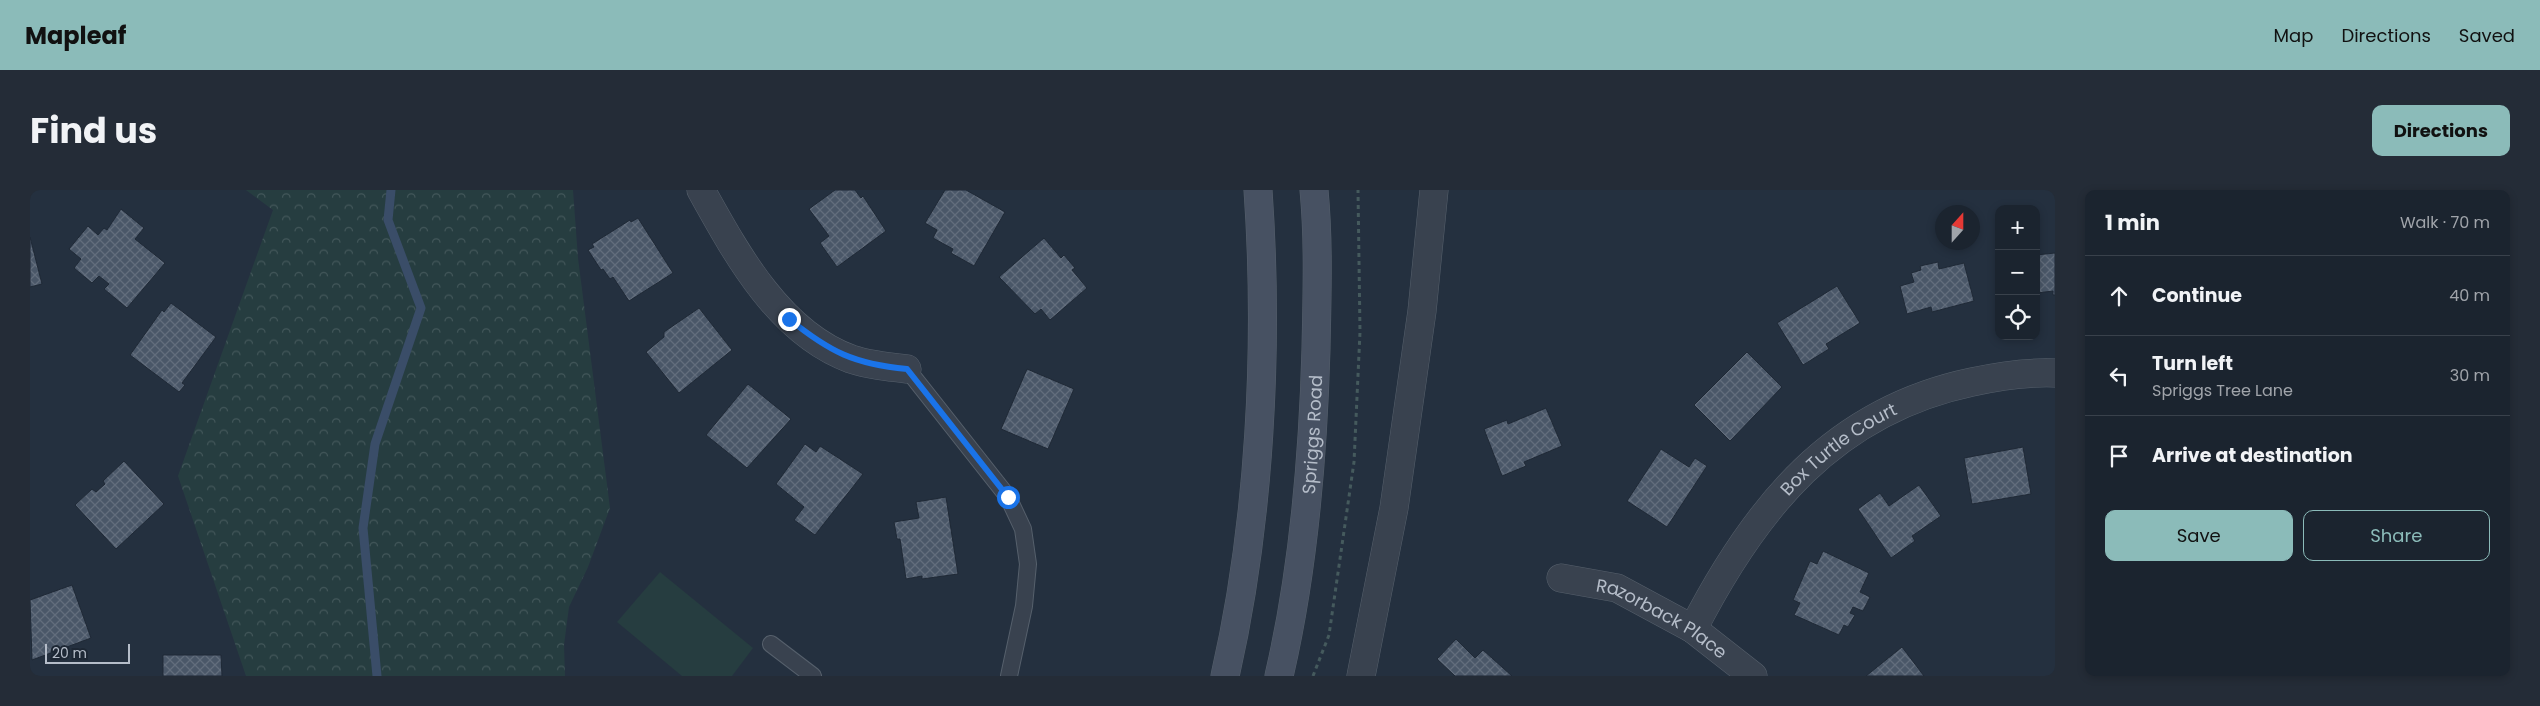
<!DOCTYPE html>
<meta charset="utf-8">
<style>
:root{--surface:#1b242f;--page:#242c37;--text:#f1f3f6;--muted:#a0a4aa;--line:#39414b;--accent:#8bbbb9}
body{margin:0;font-family:Poppins,sans-serif;background:var(--page);color:var(--text)}
.controls{position:absolute;right:15px;top:15px;display:grid;overflow:hidden;border-radius:10px;box-shadow:0 2px 8px #0003}
.controls button{width:45px;height:45px;display:grid;place-items:center;padding:0;border:0;border-bottom:1px solid var(--line);background:var(--surface);color:var(--text);font:25px sans-serif}
.compass{position:absolute;left:1905px;top:15px;width:45px;height:45px;border-radius:50%;background:var(--surface);box-shadow:0 2px 8px #0003;rotate:21deg}
.scale{position:absolute;left:15px;bottom:12px;width:85px;box-sizing:border-box;padding-left:5px;border:2px solid #b5bdc9;border-top:0;font-size:14px;line-height:18px;white-space:nowrap;color:#b5bdc9;-webkit-text-stroke:4px #1d2734;paint-order:stroke}
.stop{position:absolute;width:15px;height:15px;margin:-11px;border:4px solid #1a73e8;border-radius:50%;background:#fff}
.stop.end{background:#1a73e8;border-color:#fff;box-shadow:0 1px 5px #0008}
.list{margin:0;padding:0;list-style:none}
h2{display:flex;justify-content:space-between;align-items:center;height:65px;margin:0;padding:0 20px;font-size:21px}
h2 small{font-size:16px;font-weight:400;color:var(--muted)}
.list li{display:grid;grid-template-columns:32px 1fr auto;gap:15px;align-items:center;box-sizing:border-box;height:80px;padding:0 20px;border-top:1px solid var(--line)}
.list b{display:block;font-size:19px;white-space:nowrap}
.list p{margin:0;font-size:16px;white-space:nowrap;color:var(--muted)}
.list em{font-size:16px;font-style:normal;color:var(--muted)}
.actions{display:flex;gap:10px;padding:15px 20px}
.actions a{flex:1;padding:11px 0;border:1px solid var(--accent);border-radius:10px;text-align:center;font-size:18px;color:var(--accent)}
.actions .main{background:var(--accent);color:#111}
.icon{flex:none;width:28px;height:28px;fill:none;stroke:currentColor;stroke-width:2;stroke-linecap:round;stroke-linejoin:round}
.map{position:relative;flex:none;width:2025px;height:486px;overflow:hidden;border-radius:10px}
header{display:flex;align-items:center;gap:30px;box-sizing:border-box;height:70px;padding:0 25px;background:var(--accent);color:#111}
header strong{font-size:24px}
nav{display:flex;gap:28px;margin-inline-start:auto;font-size:18px}
.intro{display:flex;align-items:center;justify-content:space-between;box-sizing:border-box;height:120px;padding:0 30px}
h1{margin:0;font-size:35px}
.button{padding:12px 22px;border-radius:10px;background:var(--accent);color:#111;font-size:18px;font-weight:700}
main{display:flex;gap:30px;padding:0 30px}
aside{flex:1;background:var(--surface);border-radius:10px;box-shadow:0 2px 8px #0003}
.map>svg:first-child{display:block}
.forest{fill:url(#forest-crowns)}
.pitch{fill:#263d40}
.lines{fill:none;stroke-linecap:round;stroke-linejoin:round}
.stream{stroke:#3a4d68;stroke-width:9}
.building{fill:url(#building-cross-hatch);stroke:#1f2936}
.lane-casing{stroke:#56606c;stroke-width:18}
.street-casing{stroke:#56606c;stroke-width:29}
.secondary-casing{stroke:#56606c;stroke-width:29}
.path{stroke:#455a5d;stroke-width:3;stroke-dasharray:4 4;stroke-linecap:butt}
.lane{stroke:#39424f;stroke-width:16}
.street{stroke:#39424f;stroke-width:28}
.secondary{stroke:#475162;stroke-width:28}
.route{stroke:#1a73e8;stroke-width:6}
.labels{text-anchor:middle;dominant-baseline:central;stroke-width:5;stroke-linejoin:round;paint-order:stroke}
.street-label{font-size:18px;fill:#b5bdc9;stroke:#1d2734}
</style>
<header>
<strong>Mapleaf</strong>
<nav><a>Map</a><a>Directions</a><a>Saved</a></nav>
</header>
<div class="intro"><h1>Find us</h1><a class="button">Directions</a></div>
<main>
<div class="map">
<svg width="2025" height="486" viewBox="0 0 2025 486">
<defs>
<pattern id="forest-crowns" width="20" height="18" patternUnits="userSpaceOnUse" patternTransform="scale(1.25)"><rect width="20" height="18" fill="#263d40"/><path d="M2 6a3 3 0 1 1 6 0M12 15a3 3 0 1 1 6 0" fill="none" stroke="#43575a"/></pattern>
<pattern id="building-cross-hatch" width="8" height="8" patternUnits="userSpaceOnUse" patternTransform="scale(1.25)"><rect width="8" height="8" fill="#4a5768"/><path d="M0 0l8 8M0 8l8-8" fill="none" stroke="#626d7c"/></pattern>
</defs>
<rect width="100%" height="100%" fill="#24303f"/>
<path class="forest" d="M216 0H543L548 68 580 318 558 377 539 417 534 455 535 486H216L148 286 243 20Z"/>
<path class="pitch" d="M630 382 723 458 702 486H652L587 432Z"/>
<g class="lines">
<path class="stream" d="M347 486 333 338 345 254 391 118 358 30 361 0"/>
</g>
<path class="building" d="M805 0H825L831 8 833 6 856 41 807 77 790 53 799 46 779 19Z
M915 0H936L975 22 944 76 921 63 923 59 903 48 907 40 895 33Z
M91 19 114 38 105 49 135 73 97 118 74 99 79 94 69 86 62 93 44 78 51 69 39 59 58 36 68 45 74 38 77 40Z
M608 28 643 83 599 111 583 87 580 89 573 79 571 80 558 60 564 57 562 54 600 30 601 32Z
M0 47 12 94 0 97Z
M1014 48 1031 68 1034 65 1045 78 1042 80 1057 98 1020 130 1011 119 1005 124 969 87Z
M2025 63V105H2023V101L2007 103 2006 65Z
M1908 72 1909 79 1934 73 1944 111 1902 122 1901 117 1877 124 1870 96 1884 92 1881 83 1891 80 1890 76Z
M1807 96 1830 133 1796 154 1799 159 1773 175 1747 133Z
M141 113 186 147 152 193 155 195 149 202 100 165 132 120 134 122Z
M669 118 702 160 649 203 616 162 634 147V142Z
M1717 162 1752 197 1700 251 1664 215Z
M997 179 1044 199 1018 259 971 239Z
M718 194 761 229 717 278 676 245Z
M1516 218 1532 256 1494 272 1496 276 1472 286 1454 239 1477 230 1478 234Z
M775 254 786 262 790 256 833 284 785 345 764 330 774 317 746 294Z
M1993 257 2001 304 1942 314 1934 268Z
M1631 259 1659 277 1665 268 1677 276 1637 337 1597 311Z
M94 271 134 314 86 359 45 315 62 299 66 302 75 294 73 291Z
M1889 295 1911 326 1882 346 1885 351 1861 368 1828 319 1850 303 1859 316Z
M916 307 928 384 892 389V386L876 389 870 349H867L864 332 889 328 886 312Z
M1793 361 1839 383 1830 402 1840 407 1833 421 1823 417 1820 423 1825 425 1818 437 1814 435 1809 445 1764 425 1770 413 1763 410 1780 371 1787 374Z
M42 395 61 448 2 470 0 410Z
M1426 449 1445 468 1453 460 1482 486H1425L1407 469Z
M1872 457 1894 486H1836Z
M133 465H191L192 486H133Z"/>
<g class="lines">
<defs>
<path id="lane" d="M877 179 978 307 993 339 998 374 994 416 979 486
M741 454 783 486"/>
<g id="street">
<path d="M671 0C706 63 749 143 821 169 839 175 858 177 877 179"/>
<path id="s1" d="M1531 388 1587 398 1663 439 1723 486"/>
<path id="s2" d="M1663 439C1725 318 1803 221 1942 192 1969 186 1998 182 2025 183"/>
<path d="M1331 486 1364 318 1392 121 1404 0"/>
</g>
<g id="secondary">
<path d="M1195 486C1230 333 1239 157 1228 0"/>
<path id="s3" d="M1249 486C1274 379 1283 268 1286 159 1287 106 1289 53 1284 0"/>
</g>
</defs>
<use href="#lane" class="lane-casing"/>
<use href="#street" class="street-casing"/>
<use href="#secondary" class="secondary-casing"/>
<path class="path" d="M1283 486 1299 445 1324 272 1330 142 1328 0"/>
<use href="#lane" class="lane"/>
<use href="#street" class="street"/>
<use href="#secondary" class="secondary"/>
</g>
<g class="lines">
<path class="route" d="M759 129C800 162 824 174 877 179L978 307"/>
</g>
<g class="labels">
<g class="street-label">
<text stroke="none"><textPath href="#s3" startOffset="244">Spriggs Road</textPath></text>
<text stroke="none"><textPath href="#s2" startOffset="235">Box Turtle Court</textPath></text>
<text stroke="none"><textPath href="#s1" startOffset="110">Razorback Place</textPath></text>
</g>
</g>
</svg>
<div class="controls">
<button>+</button>
<button>−</button>
<button><svg class="icon" aria-label="locate" viewBox="0 0 24 24"><circle cx="12" cy="12" r="6"/><path d="M12 2v4M12 18v4M2 12h4M18 12h4"/></svg></button>
</div>
<svg class="compass" viewBox="-18 -18 36 36"><path d="M0-13l5 13h-10z" fill="#e53935"/><path d="M0 13l5-13h-10z" fill="#a0a4aa"/></svg>
<div class="scale">20 m</div>
<div class="stop" style="left:978px;top:307px"></div>
<div class="stop end" style="left:759px;top:129px"></div>
</div>
<aside>
<h2>1 min<small>Walk · 70 m</small></h2>
<ul class="list">
<li><svg class="icon" aria-label="ahead" viewBox="0 0 24 24"><path d="M12 20V5M6 11l6-6 6 6"/></svg><div><b>Continue</b></div><em>40 m</em></li>
<li><svg class="icon" aria-label="left" viewBox="0 0 24 24"><path d="M17 20v-9H6M10 6l-5 5 5 5"/></svg><div><b>Turn left</b><p>Spriggs Tree Lane</p></div><em>30 m</em></li>
<li><svg class="icon" aria-label="arrive" viewBox="0 0 24 24"><path d="M6 21V4h12l-3 4 3 4H6"/></svg><div><b>Arrive at destination</b></div></li>
</ul>
<div class="actions"><a class="main">Save</a><a>Share</a></div>
</aside>
</main>
